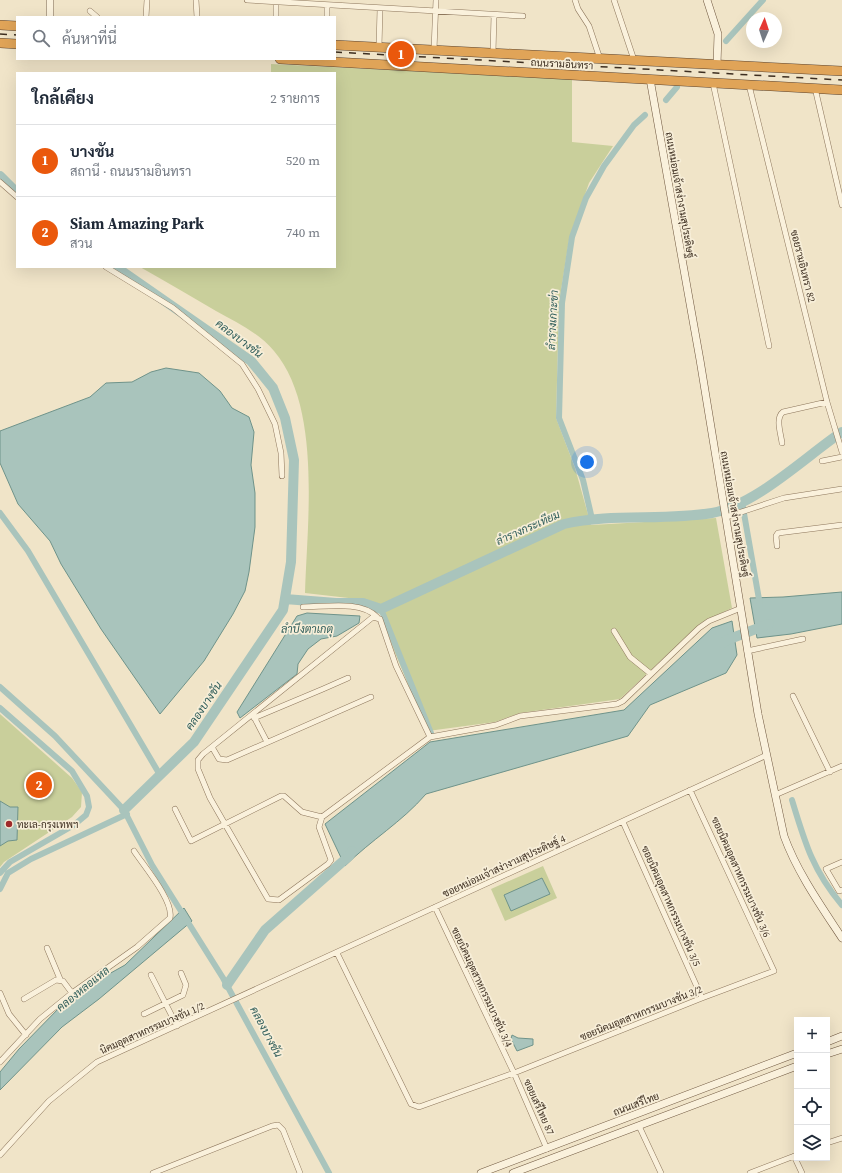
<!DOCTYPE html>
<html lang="th">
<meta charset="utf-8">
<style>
:root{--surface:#fff;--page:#f6f6f7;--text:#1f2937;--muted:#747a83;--line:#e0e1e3;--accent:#ea580c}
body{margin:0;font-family:"Source Serif 4",Sarabun,serif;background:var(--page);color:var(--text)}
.controls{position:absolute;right:12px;bottom:12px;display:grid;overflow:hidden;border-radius:0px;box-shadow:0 4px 16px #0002}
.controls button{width:36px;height:36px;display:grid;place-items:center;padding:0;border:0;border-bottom:1px solid var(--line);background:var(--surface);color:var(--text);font:20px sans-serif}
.compass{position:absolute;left:746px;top:12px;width:36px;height:36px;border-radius:50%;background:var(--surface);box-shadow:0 4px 16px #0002;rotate:3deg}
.you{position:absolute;left:587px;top:462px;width:14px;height:14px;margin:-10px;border:3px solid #fff;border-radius:50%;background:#1a73e8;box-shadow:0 0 0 6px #1a73e833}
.badge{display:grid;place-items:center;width:26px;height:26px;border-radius:50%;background:var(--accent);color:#fff;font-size:13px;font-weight:700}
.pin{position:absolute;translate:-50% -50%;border:2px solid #fff;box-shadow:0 1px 4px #0006}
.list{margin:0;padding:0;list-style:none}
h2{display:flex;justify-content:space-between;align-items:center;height:52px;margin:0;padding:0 16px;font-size:17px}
h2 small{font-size:13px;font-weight:400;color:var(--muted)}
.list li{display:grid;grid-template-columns:26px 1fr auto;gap:12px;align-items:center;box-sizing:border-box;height:72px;padding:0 16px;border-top:1px solid var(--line)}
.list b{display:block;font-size:15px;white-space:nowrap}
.list p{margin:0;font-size:13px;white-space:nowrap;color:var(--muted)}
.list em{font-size:13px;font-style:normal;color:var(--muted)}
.icon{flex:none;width:22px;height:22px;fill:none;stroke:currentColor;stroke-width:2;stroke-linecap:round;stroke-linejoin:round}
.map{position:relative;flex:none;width:842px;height:1173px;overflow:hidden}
.search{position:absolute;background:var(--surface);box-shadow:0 4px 16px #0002;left:16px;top:16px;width:320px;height:44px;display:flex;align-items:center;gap:10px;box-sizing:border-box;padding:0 14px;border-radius:0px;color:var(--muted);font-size:15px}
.panel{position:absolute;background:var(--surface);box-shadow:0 4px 16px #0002;left:16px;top:72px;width:320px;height:196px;border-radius:0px}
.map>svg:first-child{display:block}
.green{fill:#c9cf9b}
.water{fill:#a9c4bc;stroke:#6f938a}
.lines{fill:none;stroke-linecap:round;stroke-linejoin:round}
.canal{stroke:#a9c4bc;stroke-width:6}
.river{stroke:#a9c4bc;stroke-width:10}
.street-casing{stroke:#8d765c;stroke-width:6}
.secondary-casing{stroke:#6f573f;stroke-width:8}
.highway-casing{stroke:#5b4430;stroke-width:10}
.street{stroke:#faf1dc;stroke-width:5}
.secondary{stroke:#faf1dc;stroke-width:7}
.highway{stroke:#e0a458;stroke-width:9}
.rail{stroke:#3d2e20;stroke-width:1.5;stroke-dasharray:7 7;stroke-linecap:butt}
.poi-dot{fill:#9e2a2b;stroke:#f7eed8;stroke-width:1.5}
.labels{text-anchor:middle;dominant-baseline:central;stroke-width:3.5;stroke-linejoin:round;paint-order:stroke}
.street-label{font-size:10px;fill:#3d2e20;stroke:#f7eed8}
.poi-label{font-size:10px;fill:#3d2e20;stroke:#f7eed8;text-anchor:start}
.water-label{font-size:11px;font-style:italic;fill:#2f5d5a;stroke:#f7eed8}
</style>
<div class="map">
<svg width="842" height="1173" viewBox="0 0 842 1173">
<rect width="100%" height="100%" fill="#f0e4c8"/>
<path class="green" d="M271 64 572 79V142L613 146 589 183 569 240 559 303 556 418 575 468 591 525 716 518 732 608 701 623 620 699 520 713 495 722 428 731 395 653 381 612 366 600 305 593C307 523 322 407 274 351 259 333 236 322 216 311 191 296 166 282 140 267H335V73H271Z
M0 714 72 778 82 792 81 807 72 817 4 862 0 867Z
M543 866 557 898 505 921 491 889Z"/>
<path class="water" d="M166 368 199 373 220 391 232 408 249 417 254 432 251 465 255 493V527L249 572 245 591 233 614 204 661 160 714 101 629 61 564 50 541 18 504 0 463V431L90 397 106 383 132 382 151 372Z
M842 592V624L791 634 757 638 750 598 783 597Z
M307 613 360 616 359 623 337 636 321 639 308 649 298 664 297 674 240 718 237 712 297 616Z
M732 621 737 655 726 673 650 705 628 736 426 794C402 822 371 840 345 866L325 824 430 742 624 710 712 628Z
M0 801 10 807H18L17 840 8 841 0 846Z
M542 878 550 894 511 911 504 895Z
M184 908 192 921 99 999 62 1027 0 1090V1072L19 1049 60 1007 93 983 125 965Z
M512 1035 518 1038 533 1039V1045L517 1051 511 1039Z"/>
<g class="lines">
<path class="canal" d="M726 41 763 0
M666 100 677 87
M742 502 760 605
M0 513 28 551 160 775
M592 519 583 480 559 418 562 303 572 237 586 198 604 166 634 125 645 115
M381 609 431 733
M0 687 55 736 124 810 152 865 223 978 329 1173
M0 708 72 771 87 796 89 807 86 815 74 825 10 862 0 873
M792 800C805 843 813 871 842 905
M0 889 8 873 31 859 127 814"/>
<path class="river" d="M0 176 17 193
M116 267 251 361 273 388 285 418 294 460 291 562 283 610 194 742 124 810
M285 599 336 603H363L381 609 564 524C612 513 663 521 712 513 756 505 805 457 842 432
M723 643 727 640 769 624
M227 985 265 930 349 856 352 851"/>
<defs>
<path id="street" d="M196 0 197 17
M247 0 523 16
M575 0 578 9 589 26 600 59
M614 0 634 60
M90 11 97 17
M146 17 147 0
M276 17V2
M327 17V5
M379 47 380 9
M434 50 436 0
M493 53 494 15
M713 83 769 346
M749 85 827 402 842 452
M815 88 842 205
M0 182 17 197
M106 267 173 308 242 364 258 389 275 424 281 453 282 476
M782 443C781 434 775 418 783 412L827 402
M822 461 842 457
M726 517 784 498 842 489
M777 546 776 536 778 533 842 525
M303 607C325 607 361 600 377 617
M614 631 630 657 651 674
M747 651 803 639
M793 696 830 772
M253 715 267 742
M254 718 323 689 348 678
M430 737 396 666 380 619 373 617 203 754 198 760V769L210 798 268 899 279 900 328 864 331 860 319 827 322 817 430 737 496 725 520 716 617 704 623 701 699 628 709 621 741 608
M212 747 219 759 227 760 371 697
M775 795 842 766
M175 809 191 841 281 796H284L302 812 322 817
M623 822 702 998
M842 862 826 869 839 891 842 890
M435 907 514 1073 547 1149
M47 948 60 979
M337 953 411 1104 419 1107 514 1073 702 998 774 971 690 790
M151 975 177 1026
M0 993 9 1014 26 1035
M24 999 56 980 63 981 72 993
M144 1014 183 995 186 985 181 973
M0 1062 40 1019 72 993 137 947 170 918C174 901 143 865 134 851
M639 1126 661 1173
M827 1143 842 1138
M0 1155 49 1101 97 1062 767 755
M794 1156 802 1173
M153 1173 272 1126 278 1125 283 1130 300 1173
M750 1173 797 1155"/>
<path id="secondary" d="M707 0 718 34 717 65
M50 17V0
M650 79 700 360 758 714 784 836C797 872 821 906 842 938
M827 1042 842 1036
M827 1054 842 1049
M481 1173 797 1053
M513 1173 797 1066"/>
<path id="highway" d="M0 25 17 26
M0 43 17 44
M335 45 842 71
M280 59 842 90"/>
</defs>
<use href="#street" class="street-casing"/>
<use href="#secondary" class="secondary-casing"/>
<use href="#highway" class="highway-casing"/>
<use href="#street" class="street"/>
<use href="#secondary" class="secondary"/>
<use href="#highway" class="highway"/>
<path class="rail" d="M0 34 17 35
M335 52 842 80"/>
</g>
<circle class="poi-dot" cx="9" cy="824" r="4"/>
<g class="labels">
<g class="street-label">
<text transform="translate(562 64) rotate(3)">ถนนรามอินทรา</text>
<text transform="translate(680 195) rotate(80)">ถนนหม่อมเจ้าสง่างามสุประดิษฐ์</text>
<text transform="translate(803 266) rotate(76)">ซอยรามอินทรา 82</text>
<text transform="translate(735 514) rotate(80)">ถนนหม่อมเจ้าสง่างามสุประดิษฐ์</text>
<text transform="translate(504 866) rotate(-25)">ซอยหม่อมเจ้าสง่างามสุประดิษฐ์ 4</text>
<text transform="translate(741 877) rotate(66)">ซอยนิคมอุตสาหกรรมบางชัน 3/6</text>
<text transform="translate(671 906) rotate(66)">ซอยนิคมอุตสาหกรรมบางชัน 3/5</text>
<text transform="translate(482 987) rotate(65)">ซอยนิคมอุตสาหกรรมบางชัน 3/4</text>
<text transform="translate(641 1013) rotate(-22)">ซอยนิคมอุตสาหกรรมบางชัน 3/2</text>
<text transform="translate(152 1028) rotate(-24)">นิคมอุตสาหกรรมบางชัน 1/2</text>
<text transform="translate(636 1104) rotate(-21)">ถนนเสรีไทย</text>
<text transform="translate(539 1107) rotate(66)">ซอยเสรีไทย 87</text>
</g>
<g class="poi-label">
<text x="17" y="824">ทะเล-กรุงเทพฯ</text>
</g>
<g class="water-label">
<text transform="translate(553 320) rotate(-87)">ลำรางเกาะข่า</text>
<text transform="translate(239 339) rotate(37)">คลองบางชัน</text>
<text transform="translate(528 528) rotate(-24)">ลำรางกระเทียม</text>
<text x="307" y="629">ลำบึงตาเกตุ</text>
<text transform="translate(204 706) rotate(-56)">คลองบางชัน</text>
<text transform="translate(83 989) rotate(-39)">คลองหลอแหล</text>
<text transform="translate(266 1032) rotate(62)">คลองบางชัน</text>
</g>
</g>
</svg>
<div class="controls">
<button>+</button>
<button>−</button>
<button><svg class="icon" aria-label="locate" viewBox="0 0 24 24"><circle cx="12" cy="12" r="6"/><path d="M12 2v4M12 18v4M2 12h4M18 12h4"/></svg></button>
<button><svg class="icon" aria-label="layers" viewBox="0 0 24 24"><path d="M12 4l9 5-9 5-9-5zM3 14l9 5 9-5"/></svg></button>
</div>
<svg class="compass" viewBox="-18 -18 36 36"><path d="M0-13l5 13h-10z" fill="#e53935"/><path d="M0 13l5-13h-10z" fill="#747a83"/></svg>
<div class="you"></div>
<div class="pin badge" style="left:401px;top:54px">1</div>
<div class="pin badge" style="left:39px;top:785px">2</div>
<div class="search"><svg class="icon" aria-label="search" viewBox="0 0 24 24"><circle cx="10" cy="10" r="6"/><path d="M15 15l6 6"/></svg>ค้นหาที่นี่</div>
<section class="panel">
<h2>ใกล้เคียง<small>2 รายการ</small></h2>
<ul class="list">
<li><span class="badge">1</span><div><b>บางชัน</b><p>สถานี · ถนนรามอินทรา</p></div><em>520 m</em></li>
<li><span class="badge">2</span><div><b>Siam Amazing Park</b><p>สวน</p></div><em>740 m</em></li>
</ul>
</section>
</div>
